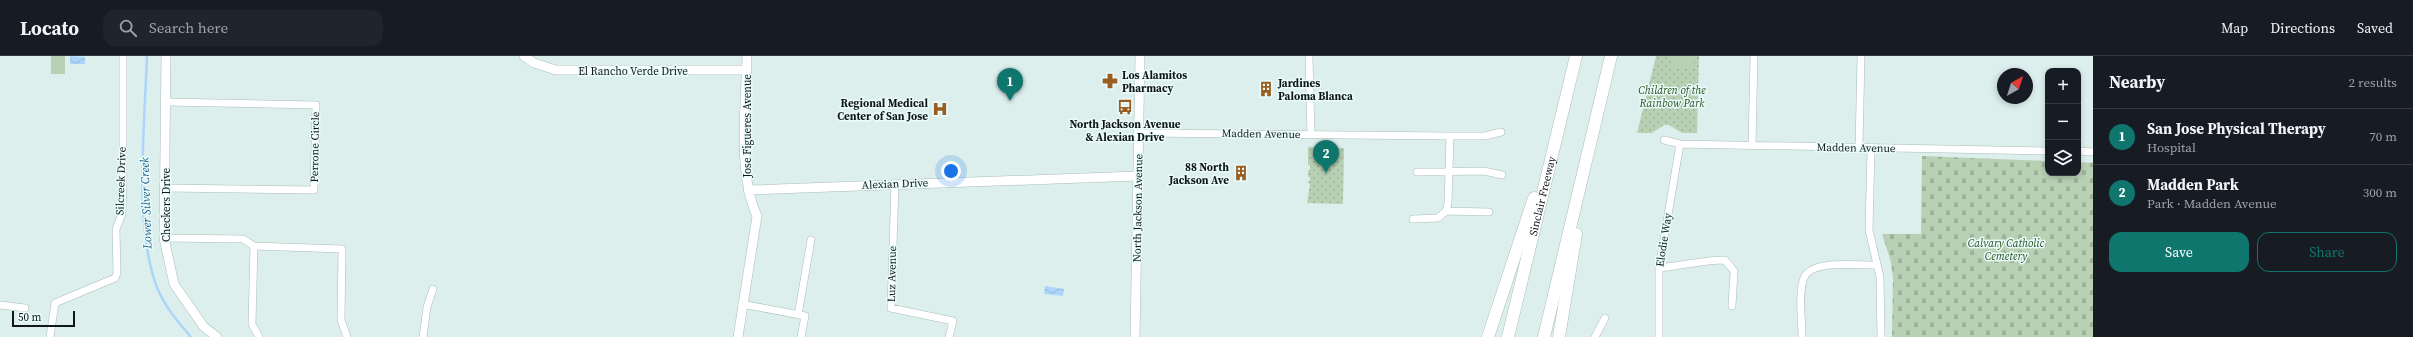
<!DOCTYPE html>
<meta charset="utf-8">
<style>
:root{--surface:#171b24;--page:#20242c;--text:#f1f3f6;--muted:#9ea1a6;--line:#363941;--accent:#0f766e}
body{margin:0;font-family:"Source Serif 4",serif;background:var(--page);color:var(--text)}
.controls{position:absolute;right:12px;top:12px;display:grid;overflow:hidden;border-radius:8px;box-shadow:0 2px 6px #0003}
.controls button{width:36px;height:36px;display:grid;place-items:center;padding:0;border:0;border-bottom:1px solid var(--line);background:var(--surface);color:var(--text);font:20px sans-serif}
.compass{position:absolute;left:1997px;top:12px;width:36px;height:36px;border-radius:50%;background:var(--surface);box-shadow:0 2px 6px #0003;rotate:39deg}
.scale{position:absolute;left:12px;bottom:10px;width:63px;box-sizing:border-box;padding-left:4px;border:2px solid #111717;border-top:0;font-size:11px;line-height:14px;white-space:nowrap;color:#111717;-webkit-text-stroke:3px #eafcfb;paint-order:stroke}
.you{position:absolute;left:951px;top:115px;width:14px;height:14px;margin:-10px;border:3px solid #fff;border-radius:50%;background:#1a73e8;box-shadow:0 0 0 6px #1a73e833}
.badge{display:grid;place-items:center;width:26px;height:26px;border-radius:50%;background:var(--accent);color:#fff;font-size:13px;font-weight:700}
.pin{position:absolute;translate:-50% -33px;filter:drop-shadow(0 1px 2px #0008)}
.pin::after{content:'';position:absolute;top:21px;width:14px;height:12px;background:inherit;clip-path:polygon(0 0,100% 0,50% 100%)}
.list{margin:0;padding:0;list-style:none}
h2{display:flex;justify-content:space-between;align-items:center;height:52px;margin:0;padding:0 16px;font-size:17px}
h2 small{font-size:13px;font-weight:400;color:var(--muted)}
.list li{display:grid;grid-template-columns:26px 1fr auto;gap:12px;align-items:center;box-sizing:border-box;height:56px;padding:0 16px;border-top:1px solid var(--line)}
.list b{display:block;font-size:15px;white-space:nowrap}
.list p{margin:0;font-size:13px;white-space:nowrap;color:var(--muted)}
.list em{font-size:13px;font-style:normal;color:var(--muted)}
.actions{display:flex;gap:8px;padding:12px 16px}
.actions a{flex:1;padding:9px 0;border:1px solid var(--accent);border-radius:12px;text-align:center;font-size:14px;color:var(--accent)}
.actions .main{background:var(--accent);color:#fff}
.icon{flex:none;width:22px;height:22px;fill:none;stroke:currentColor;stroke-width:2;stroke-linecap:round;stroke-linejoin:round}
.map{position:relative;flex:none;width:2093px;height:281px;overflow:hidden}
header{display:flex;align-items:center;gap:24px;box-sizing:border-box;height:56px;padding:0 20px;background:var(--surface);border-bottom:1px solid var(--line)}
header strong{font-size:19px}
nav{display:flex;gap:22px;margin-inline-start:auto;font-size:14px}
.search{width:280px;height:36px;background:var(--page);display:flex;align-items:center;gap:10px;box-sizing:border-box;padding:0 14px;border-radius:12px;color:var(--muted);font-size:15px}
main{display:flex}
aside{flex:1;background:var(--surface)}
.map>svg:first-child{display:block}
.cemetery{fill:url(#cemetery-stones)}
.park{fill:url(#park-dots)}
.pitch{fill:#b8d0b3}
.water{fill:url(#water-waves)}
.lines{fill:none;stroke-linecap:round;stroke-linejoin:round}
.stream{stroke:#abd6fa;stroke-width:2.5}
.street-casing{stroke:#aabcbb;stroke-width:8}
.secondary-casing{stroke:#aabcbb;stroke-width:10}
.highway-casing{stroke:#aabcbb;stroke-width:13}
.street{stroke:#fff;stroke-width:7}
.secondary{stroke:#fff;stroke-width:9}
.highway{stroke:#fff;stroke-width:12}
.labels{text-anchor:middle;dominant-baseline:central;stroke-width:3;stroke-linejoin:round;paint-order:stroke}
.street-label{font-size:11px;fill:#111717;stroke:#eafcfb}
.poi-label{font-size:11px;font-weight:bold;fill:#111717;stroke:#eafcfb;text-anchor:start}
.park-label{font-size:11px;font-style:italic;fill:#234f18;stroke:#eafcfb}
.water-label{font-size:12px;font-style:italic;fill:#185a87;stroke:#eafcfb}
</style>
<header>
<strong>Locato</strong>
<div class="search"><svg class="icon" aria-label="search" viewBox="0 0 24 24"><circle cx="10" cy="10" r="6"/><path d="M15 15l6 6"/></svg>Search here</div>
<nav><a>Map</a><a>Directions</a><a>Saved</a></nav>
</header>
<main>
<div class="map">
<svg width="2093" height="281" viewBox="0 0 2093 281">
<defs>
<pattern id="cemetery-stones" width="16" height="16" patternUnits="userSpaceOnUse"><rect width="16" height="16" fill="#b8d0b3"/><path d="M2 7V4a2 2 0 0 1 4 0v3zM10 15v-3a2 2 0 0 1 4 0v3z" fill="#9db299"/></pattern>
<pattern id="park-dots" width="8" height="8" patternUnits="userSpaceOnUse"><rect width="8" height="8" fill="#b8d0b3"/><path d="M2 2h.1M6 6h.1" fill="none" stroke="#9db299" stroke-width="1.8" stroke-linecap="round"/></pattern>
<pattern id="water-waves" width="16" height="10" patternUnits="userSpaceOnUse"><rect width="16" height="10" fill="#abd6fa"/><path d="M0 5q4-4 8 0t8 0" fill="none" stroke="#92b7d6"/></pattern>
</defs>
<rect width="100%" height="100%" fill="#dcefed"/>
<path class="cemetery" d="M1922 100 2048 105V117H2078V106L2093 107V281H1892L1893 222 1891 206 1882 178H1921Z"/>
<path class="park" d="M1656 0H1699L1697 77H1682L1669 69H1664L1652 77H1637Z
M1308 91 1344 92 1343 148 1307 147 1310 128 1307 126 1310 125V121H1308V114H1310V109H1308Z"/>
<path class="pitch" d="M51 0H65V18H51Z
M1671 0H1694V12H1671Z"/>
<path class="water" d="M70 0 85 1V8H70Z
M1045 230 1064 233 1063 240 1044 238Z"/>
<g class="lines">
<path class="stream" d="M147 0C145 67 133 173 158 234 166 252 178 266 191 281"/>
<defs>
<path id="street" d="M1309 0 1311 79
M1139 77 1450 80H1485L1501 76
M1664 84 1680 88 2048 95
M1752 89 1754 0
M1859 92 1861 0
M1871 93 1869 174 1880 221 1881 281
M2078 95 2093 96
M1417 116 1484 115 1502 119
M895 128 891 252 953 265 949 281
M166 132 314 134 316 49 167 46
M1446 155 1489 156
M1413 163 1438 162 1446 155 1448 147 1450 80
M164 182 243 183 254 190 342 193 341 264 347 281
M254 190 252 268 259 281
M1659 212C1681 210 1703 204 1725 204L1734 215 1732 250
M742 248 805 260 801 281
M0 249 25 252
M798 259 811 184
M50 281 55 247 115 222 117 217 116 173 122 158 123 131V0
M423 281 427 251 433 233
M1595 281 1605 262
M1659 281V212L1680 88
M1802 281C1802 265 1798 236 1804 222 1811 203 1858 210 1876 209"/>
<path id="secondary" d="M166 0 164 182 174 228 204 271 217 281
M524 0 534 7 556 14H747
M748 134 1138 120
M738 281 757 160C737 117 746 47 747 0
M1135 281 1140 0"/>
<g id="highway">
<path d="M1488 281 1534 142"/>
<path id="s1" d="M1508 281 1576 0"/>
<path d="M1544 281 1611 0"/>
<path d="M1559 281 1576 178"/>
</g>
</defs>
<use href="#street" class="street-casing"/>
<use href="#secondary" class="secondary-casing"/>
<use href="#highway" class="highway-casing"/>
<use href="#street" class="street"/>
<use href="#secondary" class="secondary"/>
<use href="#highway" class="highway"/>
</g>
<defs>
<symbol id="pharmacy-bare" viewBox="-9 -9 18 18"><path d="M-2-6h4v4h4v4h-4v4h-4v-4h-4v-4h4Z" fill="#9a5f20" stroke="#eafcfb" stroke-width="2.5" paint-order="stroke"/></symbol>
<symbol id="building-bare" viewBox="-9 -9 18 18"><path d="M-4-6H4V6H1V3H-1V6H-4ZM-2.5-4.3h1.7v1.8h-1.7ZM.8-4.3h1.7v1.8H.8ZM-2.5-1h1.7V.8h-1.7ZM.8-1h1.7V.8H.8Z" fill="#9a5f20" stroke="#eafcfb" stroke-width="2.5" paint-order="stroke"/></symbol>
<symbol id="bus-bare" viewBox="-9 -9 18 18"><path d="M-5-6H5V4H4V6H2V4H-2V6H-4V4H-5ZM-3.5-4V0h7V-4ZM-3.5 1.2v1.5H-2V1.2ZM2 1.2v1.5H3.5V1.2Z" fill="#9a5f20" stroke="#eafcfb" stroke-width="2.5" paint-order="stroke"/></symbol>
<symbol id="hospital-bare" viewBox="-9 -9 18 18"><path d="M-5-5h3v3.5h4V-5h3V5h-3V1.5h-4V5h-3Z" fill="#9a5f20" stroke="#eafcfb" stroke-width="2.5" paint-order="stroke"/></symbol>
</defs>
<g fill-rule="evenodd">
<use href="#pharmacy-bare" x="1099" y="14" width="22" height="22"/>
<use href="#building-bare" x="1255" y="22" width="22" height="22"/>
<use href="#bus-bare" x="1114" y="40" width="22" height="22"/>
<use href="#hospital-bare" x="929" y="42" width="22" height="22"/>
<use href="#building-bare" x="1230" y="106" width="22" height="22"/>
</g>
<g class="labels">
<g class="street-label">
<text x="633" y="15">El Rancho Verde Drive</text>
<text transform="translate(747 70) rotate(-90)">Jose Figueres Avenue</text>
<text transform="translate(1261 78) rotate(1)">Madden Avenue</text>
<text transform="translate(315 91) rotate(-89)">Perrone Circle</text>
<text transform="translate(1856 92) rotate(1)">Madden Avenue</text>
<text transform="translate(121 125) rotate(-88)">Silcreek Drive</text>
<text transform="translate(895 128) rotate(-2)">Alexian Drive</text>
<text stroke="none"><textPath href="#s1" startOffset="145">Sinclair Freeway</textPath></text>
<text transform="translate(166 149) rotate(-90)">Checkers Drive</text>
<text transform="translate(1138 152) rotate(-89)">North Jackson Avenue</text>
<text transform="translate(1664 184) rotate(-81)">Elodie Way</text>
<text transform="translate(892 218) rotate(-89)">Luz Avenue</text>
</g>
<g class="poi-label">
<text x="1122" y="19">Los Alamitos<tspan x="1122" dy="13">Pharmacy</tspan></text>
<text x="1278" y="27">Jardines<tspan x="1278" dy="13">Paloma Blanca</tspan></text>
<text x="928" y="47" text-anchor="end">Regional Medical<tspan x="928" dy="13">Center of San Jose</tspan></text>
<text x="1125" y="68" text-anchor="middle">North Jackson Avenue<tspan x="1125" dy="13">&amp; Alexian Drive</tspan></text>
<text x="1229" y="111" text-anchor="end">88 North<tspan x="1229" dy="13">Jackson Ave</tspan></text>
</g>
<g class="park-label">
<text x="1672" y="34">Children of the<tspan x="1672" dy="13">Rainbow Park</tspan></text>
<text x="2006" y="187">Calvary Catholic<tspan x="2006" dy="13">Cemetery</tspan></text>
</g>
<g class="water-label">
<text transform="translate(146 147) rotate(-92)">Lower Silver Creek</text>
</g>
</g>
</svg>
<div class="controls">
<button>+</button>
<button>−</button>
<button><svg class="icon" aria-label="layers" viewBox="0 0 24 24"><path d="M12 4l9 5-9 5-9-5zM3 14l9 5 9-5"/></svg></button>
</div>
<svg class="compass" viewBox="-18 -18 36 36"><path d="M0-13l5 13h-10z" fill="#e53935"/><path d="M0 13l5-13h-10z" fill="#9ea1a6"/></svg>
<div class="scale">50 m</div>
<div class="you"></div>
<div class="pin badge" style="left:1010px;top:45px">1</div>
<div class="pin badge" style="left:1326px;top:117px">2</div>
</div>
<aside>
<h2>Nearby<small>2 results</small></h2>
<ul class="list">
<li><span class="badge">1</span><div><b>San Jose Physical Therapy</b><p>Hospital</p></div><em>70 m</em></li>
<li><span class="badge">2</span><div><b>Madden Park</b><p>Park · Madden Avenue</p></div><em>300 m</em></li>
</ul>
<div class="actions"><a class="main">Save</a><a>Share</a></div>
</aside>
</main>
